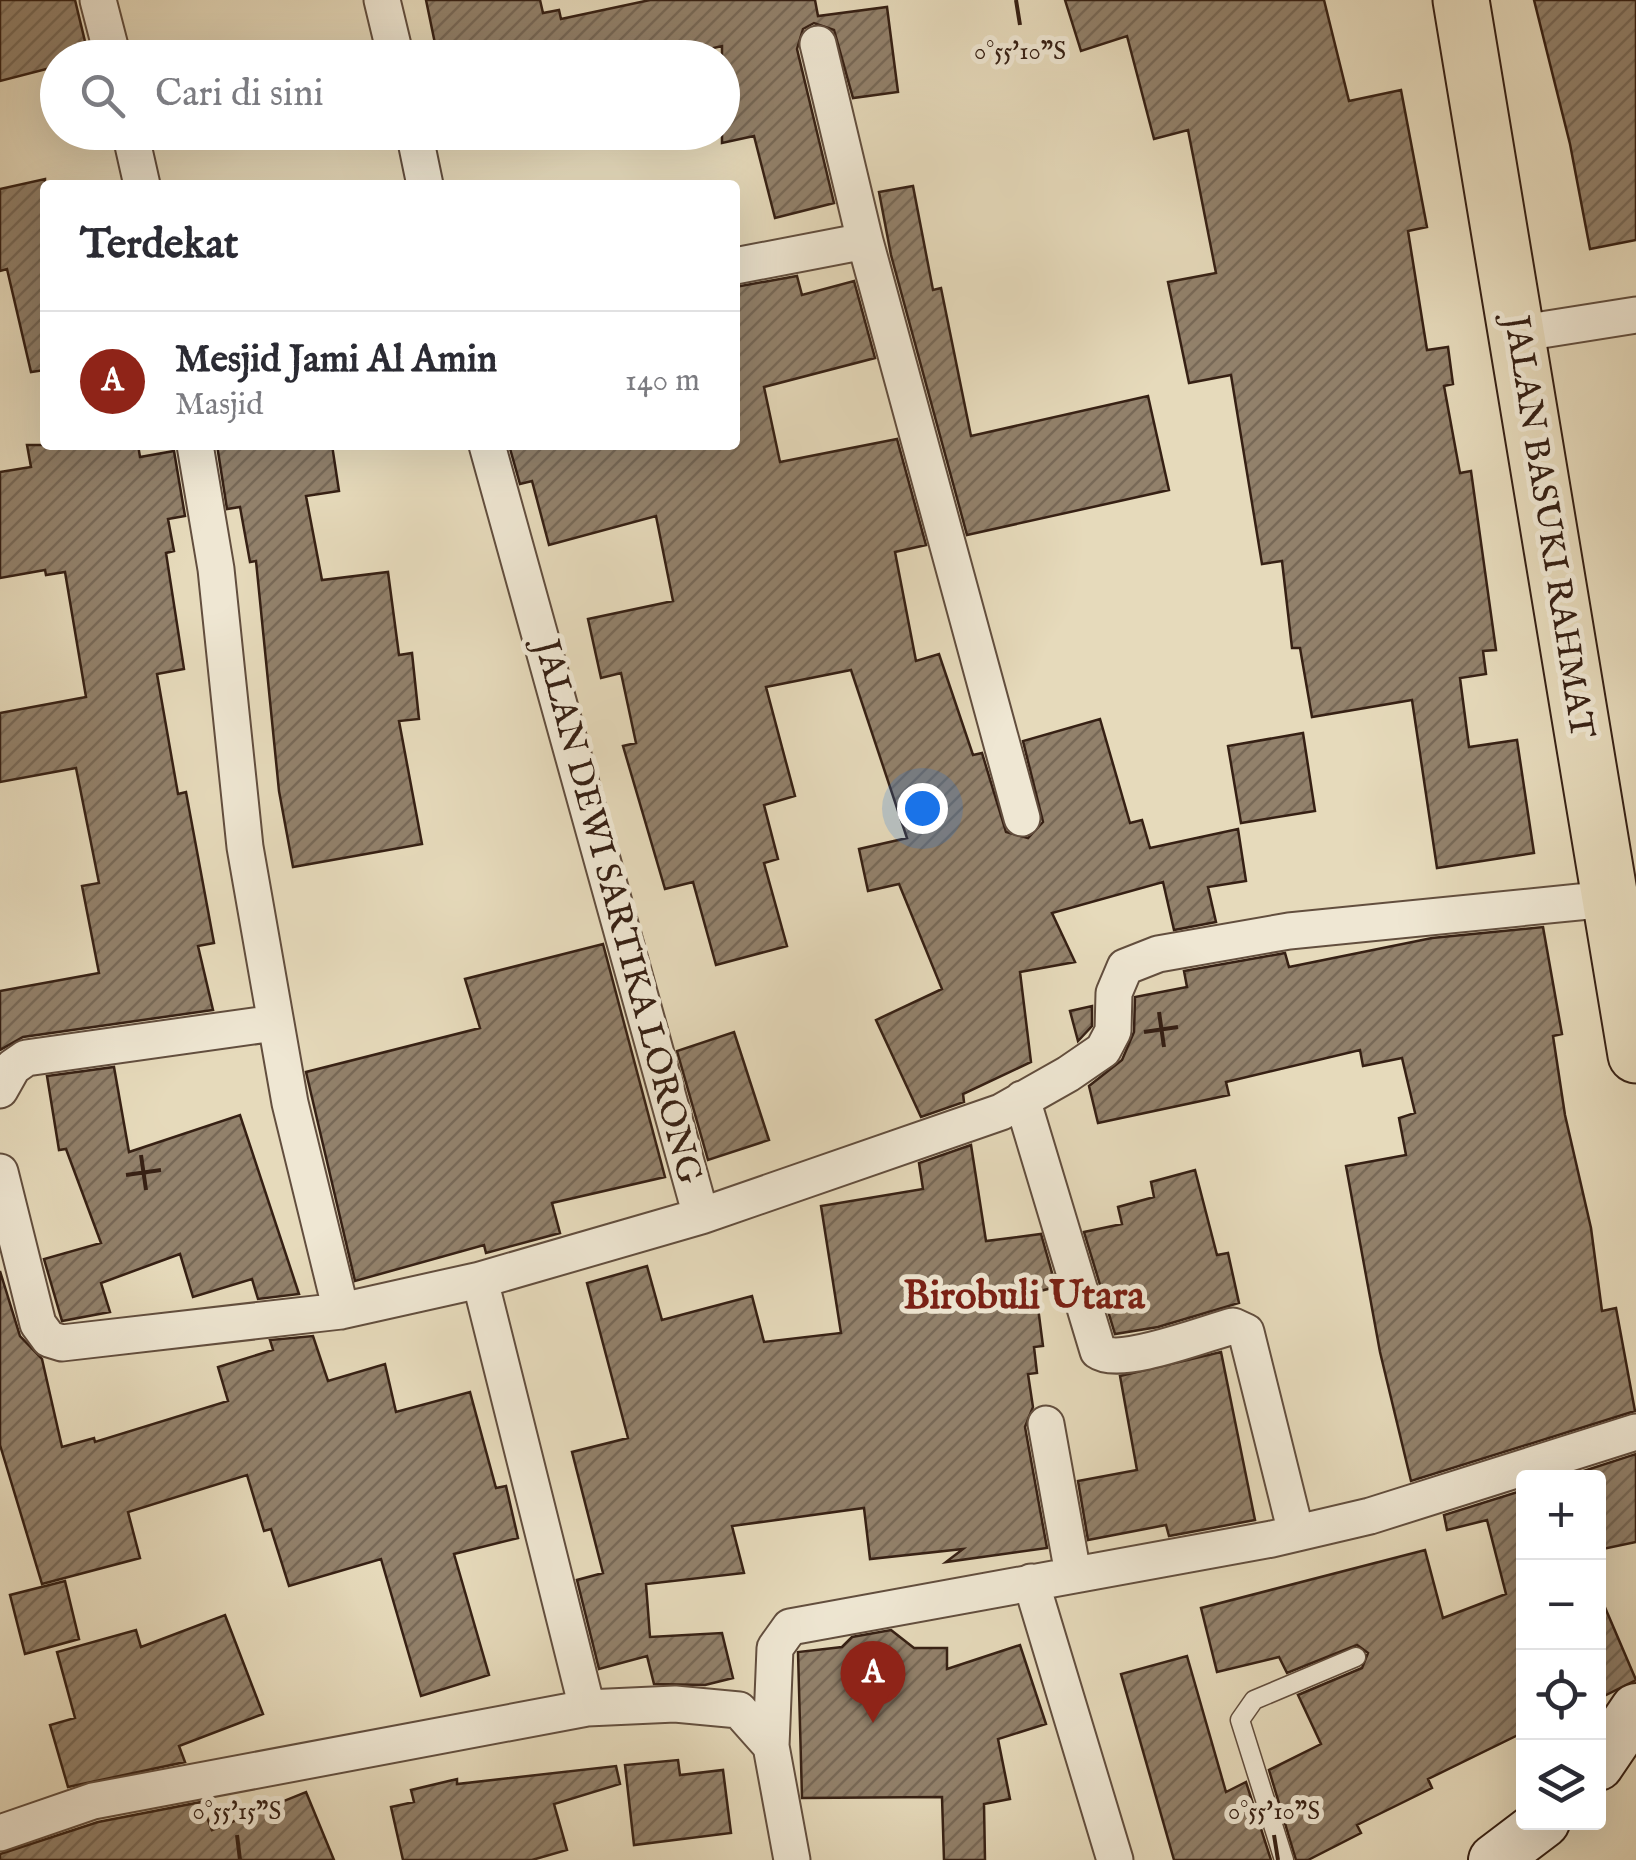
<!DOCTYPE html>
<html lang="id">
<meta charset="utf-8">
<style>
:root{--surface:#fff;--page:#f2f2f3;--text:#2b2b33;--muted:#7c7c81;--line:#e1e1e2;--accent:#8f2418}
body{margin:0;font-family:"IM FELL English",serif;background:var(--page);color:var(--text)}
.controls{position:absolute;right:30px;bottom:30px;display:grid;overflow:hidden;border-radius:10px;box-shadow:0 10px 40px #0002}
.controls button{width:90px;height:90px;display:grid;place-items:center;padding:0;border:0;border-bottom:2px solid var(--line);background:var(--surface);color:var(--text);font:50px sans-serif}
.you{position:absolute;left:922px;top:808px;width:35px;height:35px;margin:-25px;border:8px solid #fff;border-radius:50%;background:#1a73e8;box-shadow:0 0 0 15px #1a73e833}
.badge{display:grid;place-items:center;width:65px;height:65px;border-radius:50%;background:var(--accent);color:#fff;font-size:32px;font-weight:700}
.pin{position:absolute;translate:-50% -82px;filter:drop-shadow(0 2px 5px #0008)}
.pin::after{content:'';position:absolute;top:52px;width:35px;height:30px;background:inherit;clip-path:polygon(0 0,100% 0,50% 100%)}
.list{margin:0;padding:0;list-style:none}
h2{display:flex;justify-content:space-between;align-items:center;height:130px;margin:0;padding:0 40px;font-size:42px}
h2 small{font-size:32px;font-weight:400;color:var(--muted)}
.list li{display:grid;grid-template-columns:65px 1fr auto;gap:30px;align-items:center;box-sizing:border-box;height:140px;padding:0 40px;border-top:2px solid var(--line)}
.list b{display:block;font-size:38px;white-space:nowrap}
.list p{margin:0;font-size:32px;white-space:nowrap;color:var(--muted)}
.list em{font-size:32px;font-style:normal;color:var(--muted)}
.icon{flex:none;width:55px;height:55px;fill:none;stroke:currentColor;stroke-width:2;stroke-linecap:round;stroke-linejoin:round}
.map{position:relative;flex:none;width:1636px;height:1860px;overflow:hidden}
.search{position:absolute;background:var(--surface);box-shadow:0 10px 40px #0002;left:40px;top:40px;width:700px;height:110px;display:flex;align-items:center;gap:25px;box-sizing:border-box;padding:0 35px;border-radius:55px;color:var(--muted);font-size:38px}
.panel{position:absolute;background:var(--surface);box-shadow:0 10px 40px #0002;left:40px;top:180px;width:700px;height:270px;border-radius:10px}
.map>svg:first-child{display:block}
.building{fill:url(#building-hatch);stroke:#362014;stroke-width:2.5}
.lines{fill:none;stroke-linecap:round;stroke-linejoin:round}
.lane-casing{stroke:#624e3e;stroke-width:21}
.street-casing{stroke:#624e3e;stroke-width:39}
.secondary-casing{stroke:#362014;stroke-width:54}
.highway-casing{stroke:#362014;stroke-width:59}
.lane{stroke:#efe7d3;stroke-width:18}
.street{stroke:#efe7d3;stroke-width:35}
.secondary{stroke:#efe7d3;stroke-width:50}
.highway{stroke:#e6dabb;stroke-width:55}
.ticks{fill:none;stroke:#362014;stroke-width:4}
.labels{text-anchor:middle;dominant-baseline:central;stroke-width:10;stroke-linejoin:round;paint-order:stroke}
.street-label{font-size:35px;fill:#362014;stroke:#efe7d3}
.quarter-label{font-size:40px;font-weight:bold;fill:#7a1f14;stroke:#efe7d3}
.ticks-label{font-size:25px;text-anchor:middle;fill:#362014;stroke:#efe7d3;stroke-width:10;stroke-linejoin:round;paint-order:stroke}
</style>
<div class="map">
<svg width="1636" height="1860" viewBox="0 0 1636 1860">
<defs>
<pattern id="building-hatch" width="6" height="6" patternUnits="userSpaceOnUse" patternTransform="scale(2.5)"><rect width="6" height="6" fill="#92816b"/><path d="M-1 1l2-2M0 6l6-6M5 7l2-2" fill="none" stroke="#786957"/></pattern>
</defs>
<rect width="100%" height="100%" fill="#e6dabb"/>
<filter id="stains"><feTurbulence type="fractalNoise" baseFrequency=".002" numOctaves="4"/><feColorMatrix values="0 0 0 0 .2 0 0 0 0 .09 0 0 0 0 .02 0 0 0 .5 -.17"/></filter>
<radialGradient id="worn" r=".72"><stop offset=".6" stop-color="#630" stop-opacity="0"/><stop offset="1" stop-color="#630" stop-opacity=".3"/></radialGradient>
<path class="building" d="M0 0H75L89 58H58V66L0 81Z
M426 0H540L543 13 559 10 561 19 650 0H815L818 16 887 7 898 92 853 98 834 30 814 23 803 29 797 49 834 203 775 218 754 136 722 143V46L670 58H438Z
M1065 0H1324L1349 101 1401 90 1427 227 1408 231 1427 350 1448 347 1453 384 1444 386 1460 473 1471 471 1496 650 1483 651 1486 674 1460 678 1469 747 1517 740 1534 853 1437 868 1412 700 1312 717 1300 648H1292L1282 561 1262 564 1231 375 1189 383 1168 282 1216 273 1188 130 1154 139 1127 36 1081 51Z
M1534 0H1636V240L1590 249 1570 144Z
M45 179V370L31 372 7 269 0 271V189Z
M913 186 933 290 941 288 971 436 1148 396 1169 490 967 535 891 255 879 192Z
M797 276 802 295 854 281 875 358 764 387 780 462 897 439 926 545 895 552 916 661 939 654 973 755 982 753 1006 832 1028 838 1043 822 1023 741 1100 719 1130 823 1142 820 1150 848 1238 829 1246 881 1208 887 1216 922 1174 930 1163 882 1052 913 1075 962 1020 972 1031 1062 963 1094 964 1102 921 1117 876 1020 942 989 899 884 868 891 859 849 907 838 851 670 766 687 795 796 764 805 778 859 764 863 787 946 716 965 693 882 665 889 623 746 636 743 621 673 601 678 588 619 673 601 656 516 549 545 532 481 520 484 509 445H735V287Z
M27 445H138L140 457 174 451 185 516 168 519 174 551 166 553 184 669 157 674 178 794 186 792 214 943 198 946 213 1010 23 1037 0 1050V991L99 973 82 886 99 883 76 768 0 782V713L86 697 65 572 46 575 45 570 0 578V472L31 467Z
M217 445H332L339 491 306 496 322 580 388 572 399 655 412 653 419 719 399 721 422 844 293 867 279 791 256 561 250 562 240 507 227 509Z
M1303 733 1315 811 1241 823 1228 746Z
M1543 927 1562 1034 1553 1036 1565 1115 1591 1228 1602 1311 1616 1308 1635 1411 1411 1481 1380 1352 1346 1166 1406 1155 1399 1118 1415 1113 1402 1058 1363 1066 1360 1050 1226 1082 1229 1095 1098 1123 1089 1086 1122 1060 1134 1032 1135 997 1187 987 1184 971 1285 953 1289 967 1432 938Z
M603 944 665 1177 552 1203 560 1233 486 1253 484 1245 355 1281 306 1072 480 1028 465 979Z
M1092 1006V1026L1078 1041 1070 1011Z
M734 1032 769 1140 708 1160 677 1051Z
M114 1067 129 1152 240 1115 299 1294 258 1299 252 1279 193 1297 180 1254 101 1283 110 1312 62 1321 44 1259 101 1243 66 1149 59 1150 47 1076Z
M971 1145 986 1241 1041 1234 1056 1287 1036 1292 1043 1346 1034 1347 1037 1373 1028 1374 1033 1407 1025 1427 1047 1548 946 1562 963 1549 870 1559 864 1508 732 1526 744 1573 646 1584 650 1637 722 1633 733 1678 705 1685 654 1684 647 1656 599 1669 577 1580 603 1573 572 1452 628 1438 587 1283 647 1266 662 1320 752 1296 764 1342 841 1333 821 1206 923 1189 919 1163Z
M1195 1170 1217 1255 1228 1253 1239 1303 1158 1327 1115 1334 1084 1232 1122 1224 1118 1207 1154 1197 1151 1182Z
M0 1271 20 1336 42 1359 62 1447 94 1438 95 1442 228 1401 218 1367 273 1350 270 1340 313 1336 328 1381 385 1364 396 1412 470 1392 496 1488 506 1486 518 1538 454 1554 489 1675 421 1696 381 1559 289 1586 271 1529 264 1531 247 1475 128 1512 140 1558 42 1584 0 1445Z
M1221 1352 1255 1520 1169 1536 1166 1525 1088 1540 1078 1481 1137 1470 1120 1376Z
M1636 1454V1542L1598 1550V1478H1562Z
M1524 1490V1732L1428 1779 1432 1788 1357 1825 1361 1833 1308 1860H1296L1269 1770 1321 1744 1298 1695 1362 1668 1368 1653 1357 1645 1287 1673 1279 1657 1217 1672 1201 1608 1425 1550 1443 1618 1506 1594 1487 1520 1447 1530 1444 1515Z
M65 1581 79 1639 25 1654 10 1595Z
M1598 1591 1636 1680 1598 1699Z
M225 1615 263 1714 179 1746 185 1762 68 1787 50 1725 75 1718 57 1652 136 1630 141 1647Z
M891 1630 914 1648H947V1669L1020 1645 1046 1724 998 1739 1010 1799 984 1804 985 1860H944L942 1797 802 1798 798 1652 842 1647 852 1637Z
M1187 1656 1226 1792 1246 1782 1271 1860H1174L1121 1674Z
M678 1760 680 1775 723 1770 731 1833 634 1845 625 1765Z
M616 1766 620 1784 554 1804 567 1850 532 1860H403L391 1807 414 1802 411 1790 457 1779V1784Z
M306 1792 334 1860H0V1854L98 1822 201 1802 212 1830Z"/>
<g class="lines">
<defs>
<path id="lane" d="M1284 1860 1240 1720 1254 1700 1356 1657"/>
<path id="street" d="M98 0 113 58
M382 0 396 58
M818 44 865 241
M130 132 142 185
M414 132 425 185
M735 266 865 241 1022 818
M1516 334 1636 315
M195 445 216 569 245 847 290 1103 341 1311
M0 1090 13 1067 26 1058 275 1023
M1022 1099 1098 1351C1120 1367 1206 1333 1233 1326L1246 1332 1296 1533
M0 1172 38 1324 49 1339 62 1343 341 1311 480 1280 701 1216 487 445
M701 1216 1001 1112 1068 1074 1103 1050 1113 1031 1114 993 1125 967 1158 954 1289 931 1609 899
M480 1280 587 1708
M1046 1424 1073 1574
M1031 1582 1115 1860
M771 1746 775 1648 790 1627 1272 1539 1370 1516 1636 1432
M0 1833 93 1801 587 1708 675 1704 739 1710 771 1746 792 1860"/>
<path id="secondary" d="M1598 1765 1636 1709
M1494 1860 1544 1822"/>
<path id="highway" d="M1461 0 1636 1055"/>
</defs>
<use href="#lane" class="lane-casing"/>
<use href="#street" class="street-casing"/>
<use href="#secondary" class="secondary-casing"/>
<use href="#highway" class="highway-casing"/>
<use href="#lane" class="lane"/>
<use href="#street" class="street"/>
<use href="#secondary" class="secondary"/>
<use href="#highway" class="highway"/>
</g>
<path class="ticks" d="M1016 0 1020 25M1159 1012 1164 1047M1144 1032 1178 1027M141 1155 146 1190M126 1175 161 1170M237 1835 240 1860M1274 1835 1278 1860"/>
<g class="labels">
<g class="street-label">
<text transform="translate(1548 527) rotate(81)">JALAN BASUKI RAHMAT</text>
<text transform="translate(617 912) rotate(75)">JALAN DEWI SARTIKA LORONG</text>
</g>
<g class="quarter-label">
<text x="1024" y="1297">Birobuli Utara</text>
</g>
</g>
<g class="ticks-label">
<text x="1020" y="59">0°55'10"S</text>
<text x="237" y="1819">0°55'15"S</text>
<text x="1274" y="1819">0°55'10"S</text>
</g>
<rect width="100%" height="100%" filter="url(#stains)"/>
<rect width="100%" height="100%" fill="url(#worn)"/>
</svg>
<div class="controls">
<button>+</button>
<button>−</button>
<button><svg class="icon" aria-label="locate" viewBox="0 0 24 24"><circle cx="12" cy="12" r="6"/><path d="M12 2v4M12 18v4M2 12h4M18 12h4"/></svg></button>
<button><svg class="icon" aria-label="layers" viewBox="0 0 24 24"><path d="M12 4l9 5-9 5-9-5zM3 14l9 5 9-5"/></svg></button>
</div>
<div class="you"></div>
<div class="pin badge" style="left:873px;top:1723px">A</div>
<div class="search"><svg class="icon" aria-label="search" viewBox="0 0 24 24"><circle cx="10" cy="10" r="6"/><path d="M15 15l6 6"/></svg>Cari di sini</div>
<section class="panel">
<h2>Terdekat<small></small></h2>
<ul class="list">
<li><span class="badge">A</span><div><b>Mesjid Jami Al Amin</b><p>Masjid</p></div><em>140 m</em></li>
</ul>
</section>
</div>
